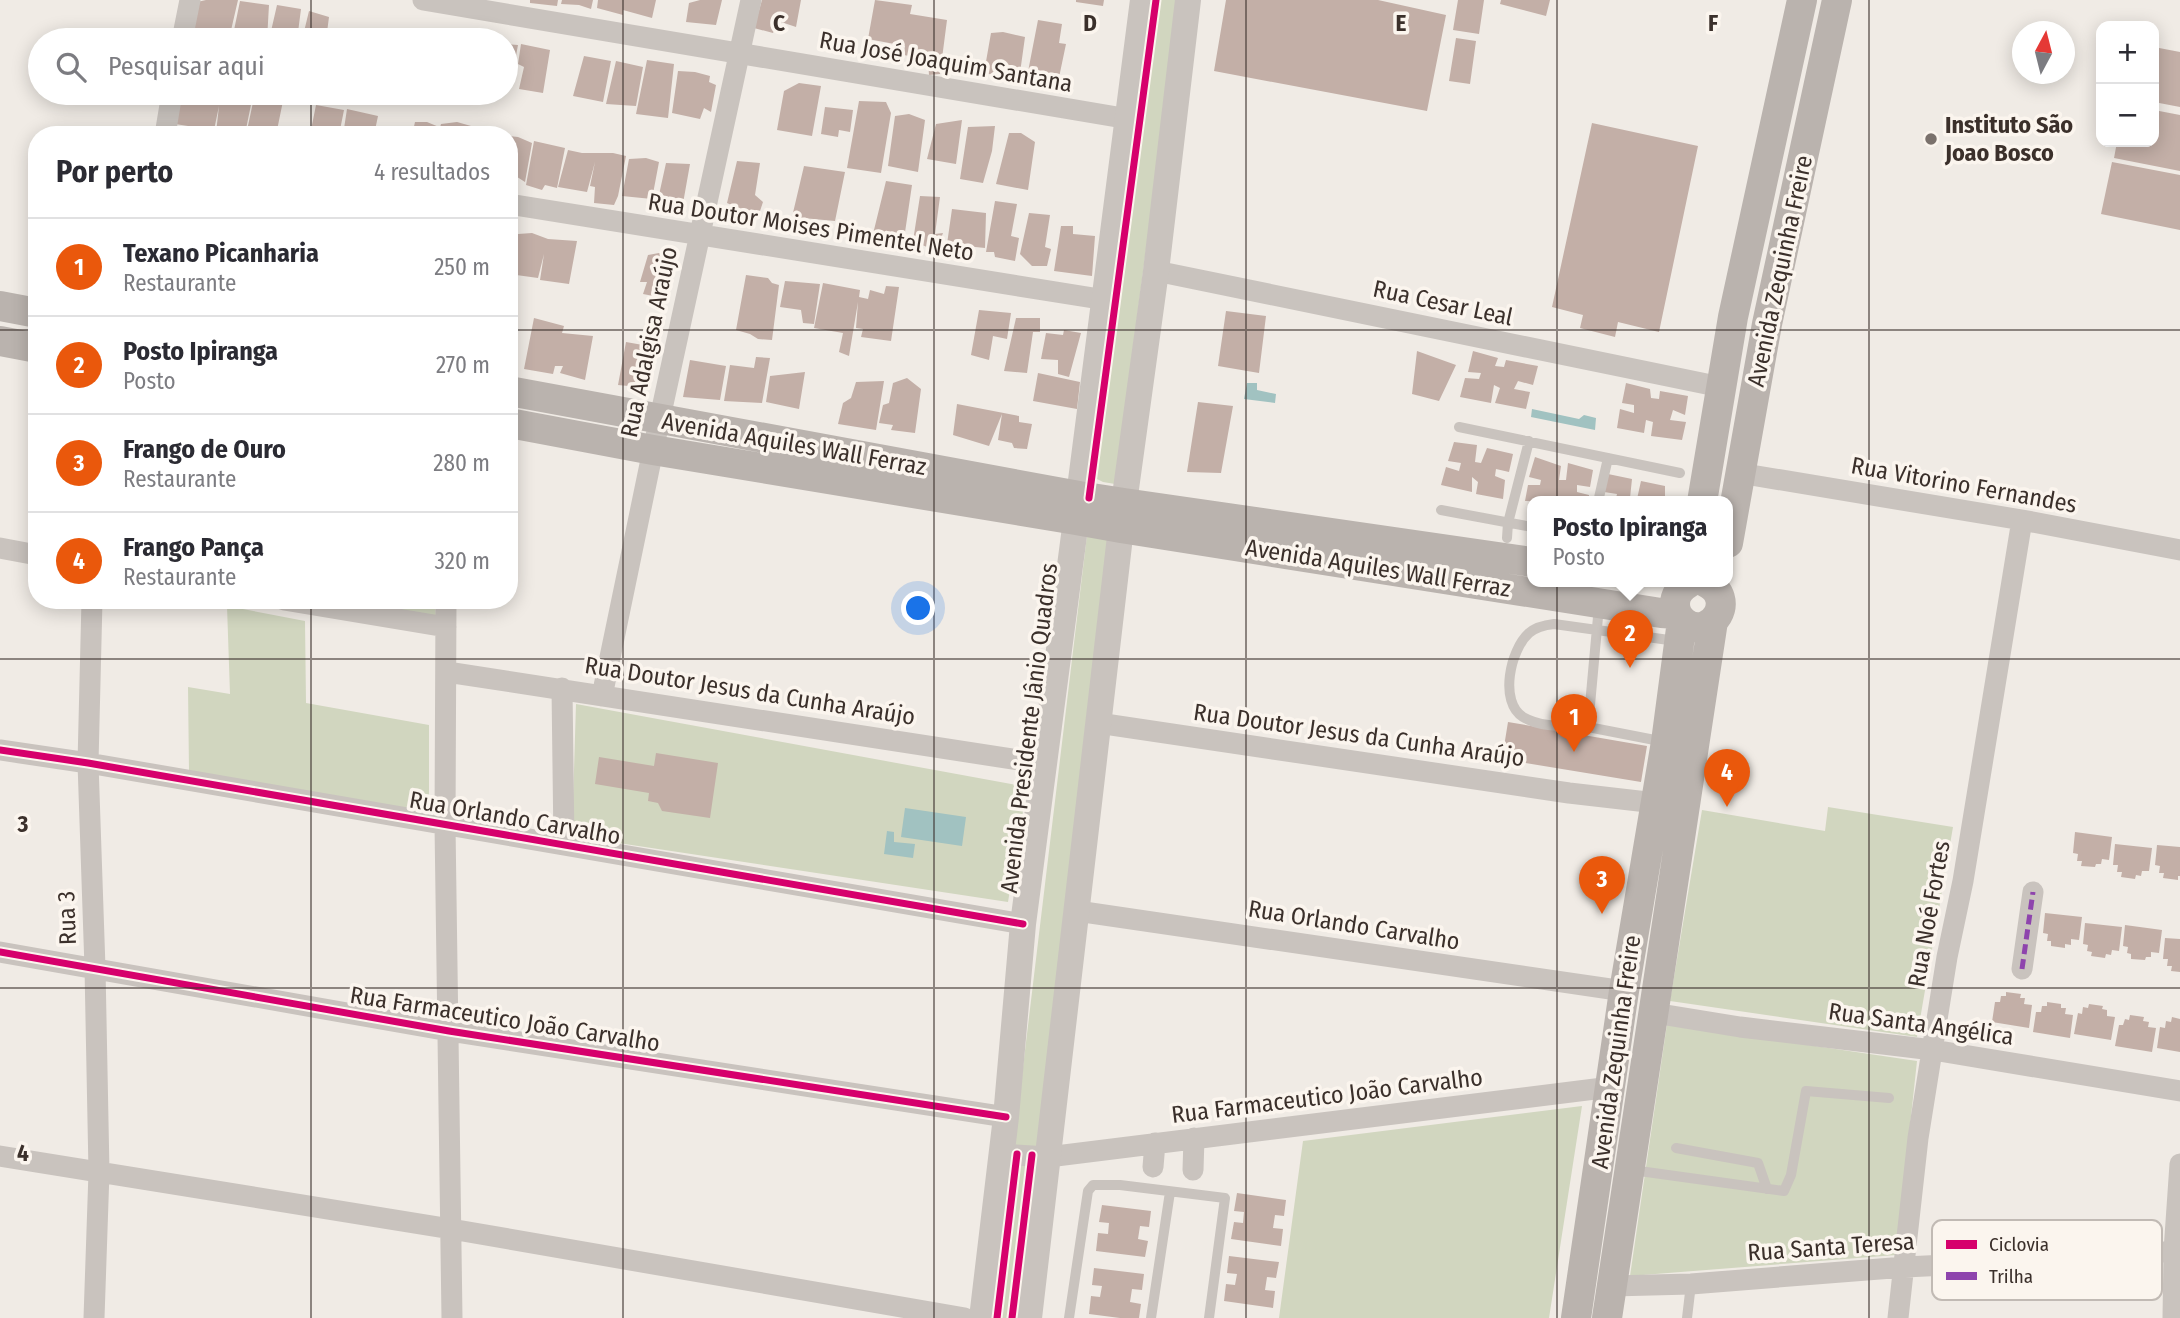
<!DOCTYPE html>
<html lang="pt">
<meta charset="utf-8">
<style>
:root{--surface:#fff;--page:#f2f2f3;--text:#2b2b33;--muted:#7c7c81;--line:#e1e1e2;--accent:#ea580c}
body{margin:0;font-family:"Fira Sans Condensed",sans-serif;background:var(--page);color:var(--text)}
.controls{position:absolute;right:21px;top:21px;display:grid;overflow:hidden;border-radius:14px;box-shadow:0 4px 18px #0003}
.controls button{width:63px;height:63px;display:grid;place-items:center;padding:0;border:0;border-bottom:2px solid var(--line);background:var(--surface);color:var(--text);font:35px sans-serif}
.compass{position:absolute;left:2012px;top:21px;width:63px;height:63px;border-radius:50%;background:var(--surface);box-shadow:0 4px 18px #0003;rotate:7deg}
.you{position:absolute;left:919px;top:609px;width:24px;height:24px;margin:-18px;border:5px solid #fff;border-radius:50%;background:#1a73e8;box-shadow:0 0 0 10px #1a73e833}
.badge{display:grid;place-items:center;width:46px;height:46px;border-radius:50%;background:var(--accent);color:#fff;font-size:23px;font-weight:700}
.pin{position:absolute;translate:-50% -58px;filter:drop-shadow(0 2px 4px #0008)}
.pin::after{content:'';position:absolute;top:37px;width:24px;height:21px;background:inherit;clip-path:polygon(0 0,100% 0,50% 100%)}
.popup{position:absolute;left:1527px;top:496px;width:206px;height:91px;box-sizing:border-box;display:grid;place-content:center;border-radius:14px;background:var(--surface);filter:drop-shadow(0 2px 5px #0005);font-size:23px;white-space:nowrap;color:var(--muted)}
.popup b{font-size:26px;color:var(--text)}
.popup::after{content:'';position:absolute;left:50%;top:100%;margin-left:-14px;border:14px solid transparent;border-top-color:var(--surface)}
.list{margin:0;padding:0;list-style:none}
h2{display:flex;justify-content:space-between;align-items:center;height:91px;margin:0;padding:0 28px;font-size:30px}
h2 small{font-size:23px;font-weight:400;color:var(--muted)}
.list li{display:grid;grid-template-columns:46px 1fr auto;gap:21px;align-items:center;box-sizing:border-box;height:98px;padding:0 28px;border-top:2px solid var(--line)}
.list b{display:block;font-size:26px;white-space:nowrap}
.list p{margin:0;font-size:23px;white-space:nowrap;color:var(--muted)}
.list em{font-size:23px;font-style:normal;color:var(--muted)}
.icon{flex:none;width:38px;height:38px;fill:none;stroke:currentColor;stroke-width:2;stroke-linecap:round;stroke-linejoin:round}
.map{position:relative;flex:none;width:2180px;height:1318px;overflow:hidden}
.search{position:absolute;background:var(--surface);box-shadow:0 4px 18px #0003;left:28px;top:28px;width:490px;height:77px;display:flex;align-items:center;gap:18px;box-sizing:border-box;padding:0 24px;border-radius:38px;color:var(--muted);font-size:26px}
.panel{position:absolute;background:var(--surface);box-shadow:0 4px 18px #0003;left:28px;top:126px;width:490px;height:483px;border-radius:28px}
.map>svg:first-child{display:block}
.green{fill:#d1d6bf}
.water{fill:#a1c2c1}
.building{fill:#c3afa7}
.lines{fill:none;stroke-linecap:round;stroke-linejoin:round}
.service{stroke:#c9c3be;stroke-width:10}
.minor{stroke:#c9c3be;stroke-width:21}
.tertiary{stroke:#c9c3be;stroke-width:26}
.secondary{stroke:#bab3ae;stroke-width:30}
.quiet{stroke:#8e44ad;stroke-width:5;stroke-dasharray:10 5;stroke-linecap:butt}
.cycleway-casing{stroke:#fbf5ee;stroke-width:11}
.cycleway{stroke:#d6006c;stroke-width:7}
.grid{fill:none;stroke:#3b302b;stroke-width:2;stroke-opacity:0.55}
.poi-dot{fill:#7a716c;stroke:#fbf5ee;stroke-width:2.5}
.labels{text-anchor:middle;dominant-baseline:central;stroke-width:7;stroke-linejoin:round;paint-order:stroke}
.street-label{font-size:24px;fill:#3b302b;stroke:#fbf5ee}
.poi-label{font-size:24px;font-weight:bold;fill:#3b302b;stroke:#fbf5ee;text-anchor:start}
.key{fill:#fbf5ee;stroke:#c1bab4;stroke-width:2}
.key-label{font-size:19px;fill:#3b302b}
.grid-label{font-size:23px;text-anchor:middle;font-weight:bold;fill:#3b302b;stroke:#fbf5ee;stroke-width:7;stroke-linejoin:round;paint-order:stroke}
</style>
<div class="map">
<svg width="2180" height="1318" viewBox="0 0 2180 1318">
<rect width="100%" height="100%" fill="#f0ebe5"/>
<path class="green" d="M1152 0H1179L1115 484 1103 482 1091 476Z
M1087 535 1113 536 1039 1148 1017 1146 1014 1142Z
M332 600H435L436 619Z
M227 606 305 621 306 703 429 725V815L189 771 188 687 230 694Z
M576 704 1027 787 1008 902 572 836Z
M1828 807 1953 827 1917 1037 1670 1001 1702 810 1825 831Z
M1667 1024 1917 1061 1896 1255 1630 1276Z
M1582 1106 1549 1318H1279L1303 1141Z
M1018 1164 1031 1166 1037 1172 1019 1318H992L1010 1169Z"/>
<path class="water" d="M1247 383H1257V390L1276 394 1275 403 1244 399Z
M1532 409 1579 419 1584 415 1596 418 1595 430 1531 417Z
M905 808 966 817 962 846 901 837Z
M887 831 894 832V842L915 844 913 858 884 854Z"/>
<path class="building" d="M206 0H238L229 39 194 32 197 2Z
M530 0H558L557 6 530 3Z
M562 0H593L591 9 579 5 561 4Z
M598 0H656L652 18 623 10V15L597 8Z
M700 0H722L716 25 686 22 689 3Z
M762 0H801L796 27 778 21 773 33 754 28Z
M875 0 912 5 910 14 947 20 940 74 929 75 928 60 904 55 905 46 868 39Z
M1076 0H1104L1103 6 1076 2Z
M1226 0H1378L1446 15 1427 111 1214 71Z
M1458 0H1484L1479 34 1453 30Z
M1501 0H1550L1546 16 1500 4Z
M240 1 269 5 267 40H232Z
M277 5 301 9 297 40H269Z
M309 11 329 17 326 40H302Z
M1038 20 1062 24 1059 43 1066 44 1057 87 1026 82Z
M395 30 424 32 422 40H393Z
M1003 32 1025 37 1019 80 984 73 991 33Z
M426 33 456 37 455 40H425Z
M1456 38 1476 41 1470 84 1449 81Z
M506 44 518 45 510 87 506 86Z
M521 44 550 50 543 93 519 89 524 67 518 64Z
M2154 47 2180 52V107L2154 102Z
M584 56 611 61 603 102 573 96Z
M647 60 674 64 668 118 636 114Z
M616 61 643 67 636 106 606 104Z
M678 71 695 72 710 76 709 82 716 85 711 112 704 108 700 119 672 113Z
M799 83 821 86 812 136 777 130 784 91Z
M182 93H241L253 95 245 134 231 129 216 133 219 106 214 130 175 124Z
M255 93 270 95 283 101 276 135H246Z
M859 101 886 102 891 113 881 173 847 168Z
M316 105 344 110 339 135H310Z
M825 107 853 110 850 132 839 130 838 137 821 134Z
M347 109 378 116 374 135H343Z
M2154 110 2180 115V171L2114 158 2117 142H2154Z
M909 114 925 120 918 172 888 166 895 116Z
M962 120 956 164 927 159 936 124Z
M415 122H427L439 127 437 135H412Z
M457 122 471 126 469 135H438L441 124Z
M1592 123 1698 146 1659 332 1618 322 1615 337 1580 328 1583 315 1552 307Z
M995 126 992 151 983 183 960 179 968 127Z
M1009 133H1021L1035 142 1028 190 996 184Z
M509 136 518 137 532 143 525 182 514 175 509 176Z
M534 141 565 148 557 188 545 185 542 190 526 185Z
M568 150 582 153H613L626 156 618 196 614 205 594 203 595 187 590 186 595 162 587 192 558 187Z
M646 158 659 162 652 199 622 196 629 159Z
M737 161 760 163 755 195 763 202 758 217 727 203Z
M2112 162 2180 175V230L2101 214Z
M666 163 690 164 682 209 657 204Z
M804 166 845 172 835 221 792 217Z
M886 181 912 185 904 239 873 234Z
M920 196 940 197 935 234 943 233 936 251 913 241Z
M995 201 1017 204 1011 236 1019 238 1015 261 995 257 994 252H986Z
M952 209 986 213 985 248 947 244Z
M1029 213 1050 215 1045 247 1051 249 1047 266H1032L1020 254Z
M509 226 514 227 511 252H509Z
M1061 226H1073V234L1095 236 1092 276 1054 271Z
M532 233 548 239 577 241 569 284 540 280 544 254 538 278 509 274 518 234Z
M659 253 673 258 664 298 643 294 647 282H640L648 255Z
M746 275 768 278 772 283 779 285 772 340 758 339 750 334 736 330Z
M785 281 820 284 814 324 803 323 801 310 780 307Z
M823 283 860 290 859 297 868 299 870 290 884 294 886 286 899 287 891 341 861 337 863 329 856 328 858 302 849 356 839 352 843 333 814 328Z
M979 310 1011 313 1007 339 993 336 989 360 971 355Z
M1226 311 1266 316 1259 373 1218 366Z
M534 318 564 326 562 333 593 336 585 380 560 373 563 366H555L553 374 524 369Z
M1016 318H1040V332H1033L1027 373 1004 371Z
M1064 330 1081 333 1069 377 1058 374V360L1041 359 1046 333 1063 335Z
M626 342 654 347 650 388 618 385Z
M1417 351 1456 365 1439 401 1412 394Z
M1473 351 1498 358 1495 366 1504 367 1506 360 1538 366 1533 385 1518 381 1514 389 1530 392 1526 409 1495 403 1500 388 1494 385 1491 403 1460 397 1465 378 1479 379 1481 373 1468 372Z
M756 357 770 358 762 403 724 401 730 365 754 368Z
M690 360 726 366 720 400 683 397Z
M805 372 799 409 766 402 770 376Z
M1038 373 1080 382 1077 409 1033 401Z
M907 378 921 389 915 433 891 430 893 425 879 423 883 405 889 403 893 383Z
M884 381 876 430 838 424 843 403 851 398 856 382Z
M1626 383 1650 389 1651 398 1659 399 1660 391 1688 396 1685 415 1673 410 1670 420 1686 422 1682 440 1651 436 1653 422 1646 420 1644 433 1617 428 1620 409 1634 413V405L1622 403Z
M1198 402 1233 406 1221 473 1187 472Z
M957 404 1019 416V422L1032 424 1027 449 1014 448 1012 443 998 440 1002 414 989 446 953 435Z
M1454 442 1477 445 1475 462 1481 463 1487 448 1513 454 1509 472 1496 469 1495 476 1505 480 1503 499 1476 494 1478 482 1472 477V492L1441 485 1446 467 1459 471 1461 463 1448 461Z
M1535 457 1561 466 1559 480H1566L1568 463 1593 470 1590 487 1577 485V492L1589 495V502H1560V500L1554 497V502L1525 501 1528 485H1540L1541 480 1529 477Z
M1608 474 1632 479 1630 498 1637 499 1641 481 1665 486V502H1615L1617 494 1604 492Z
M1508 722 1647 746 1641 782 1502 759Z
M656 753 718 763 710 818 662 811 658 803 648 801 649 793 595 784 599 757 654 766Z
M2075 832 2112 837 2109 860 2102 859 2101 864H2096L2095 867 2081 866 2082 861H2077L2078 854 2073 853Z
M2115 844 2152 848 2149 871H2142L2141 876 2136 875 2135 879 2121 877 2122 872H2117L2118 865H2113Z
M2157 845 2180 847V876H2178V880L2163 878 2164 873H2159L2160 866 2155 865Z
M2045 913 2082 917 2079 940 2071 939V945L2065 944V948L2051 946V941H2047L2048 934 2043 933Z
M2085 923 2122 927 2119 951 2112 950 2111 955 2106 954 2105 958 2091 956 2092 952 2087 951 2088 945 2083 944Z
M2125 925 2162 930 2159 953 2151 952V957H2146L2145 960 2131 959V954L2127 953 2128 947 2123 946Z
M2165 938 2180 939V972L2171 971 2172 966H2167L2168 959H2163Z
M2006 992 2021 994 2020 998H2025L2024 1004 2032 1005 2029 1028 1992 1022 1995 1002H2000L2001 996H2006Z
M2047 1002 2061 1004V1008H2066L2065 1014 2073 1015 2070 1038 2033 1032 2036 1012H2041L2042 1006H2047Z
M2089 1004 2103 1006 2102 1009 2107 1010V1016L2115 1017 2111 1040 2074 1034 2078 1013 2082 1014 2083 1007 2088 1008Z
M2130 1015 2144 1017 2143 1021 2149 1022 2148 1027 2156 1028 2152 1052 2115 1046 2119 1025H2123L2125 1019 2129 1020Z
M2172 1017 2180 1019V1052L2157 1048 2160 1027 2165 1028 2166 1021 2171 1022Z
M1237 1193 1286 1200 1284 1216 1275 1215 1273 1228 1283 1229 1281 1246 1231 1239 1234 1222 1243 1223 1244 1212 1234 1211Z
M1102 1205 1151 1211 1149 1227 1140 1226 1138 1239 1148 1241 1145 1257 1096 1251 1098 1233 1108 1234 1109 1223 1099 1222Z
M1229 1256 1279 1262 1276 1278 1267 1277 1265 1290 1275 1291 1273 1308 1224 1301 1226 1284 1235 1285 1237 1274 1227 1273Z
M1094 1268 1144 1274 1142 1290 1132 1289 1130 1302 1141 1304 1139 1318H1120L1089 1314 1091 1296 1100 1297 1102 1286 1092 1285Z"/>
<g class="lines">
<path class="service" d="M1459 427 1680 473
M1598 502 1608 458
M1441 510 1532 527
M1507 538 1508 523 1529 441
M1599 606 1588 727 1665 742
M1588 727C1567 726 1542 728 1523 717 1499 702 1510 650 1529 633 1536 627 1545 625 1554 624L1676 641
M1676 1148 1758 1163 1767 1189
M1632 1170 1784 1191 1791 1175 1806 1091 1889 1098
M1069 1318 1088 1191 1093 1185H1120L1225 1198 1209 1318
M1151 1318 1170 1192
M1687 1318 1691 1284"/>
<path class="minor" d="M423 0 1129 119
M182 40 190 0
M165 135 172 93
M509 204 1106 300
M1156 271 1721 387
M1739 473 2022 520 2180 550
M0 548 37 555
M92 600 88 763 95 968 99 1172 94 1318
M284 600 446 627
M446 600 445 825 452 1318
M447 672 1045 764
M562 688 564 845
M602 696 653 450 751 0
M1098 723 1569 793 1656 803
M0 750 88 763 1023 924
M1077 911 1624 991
M0 952 449 1031 1006 1117
M2022 969 2033 892
M1654 1013 1740 1027 1933 1050 2180 1091
M1001 1154 1048 1157 1611 1087
M0 1156 451 1229 965 1318
M1153 1167 1155 1143
M1193 1170 1194 1138
M1612 1286 1691 1284 1905 1267 2052 1260 2132 1252H2180
M1898 1318 1918 1138 1947 957 1963 881 2022 520
M2173 1318 2174 1251 2180 1164"/>
<path class="tertiary" d="M1079 496 1143 0
M1124 503 1156 271 1188 0
M982 1318 1006 1117 1023 924 1076 520
M1029 1318 1121 528"/>
<path class="secondary" d="M0 306 37 313
M0 341 37 348
M509 391 1079 496
M509 423 653 450 1076 520
M1702 502 1733 317 1802 0
M1124 503 1532 562
M1121 528 1124 503 1079 496 1076 520 1121 528 1661 613 1677 614
M1728 543 1767 324 1837 0
M1690 582C1682 587 1675 593 1675 604 1675 611 1678 618 1685 623 1711 641 1739 598 1705 582
M1576 1318 1624 991 1666 742 1682 621
M1607 1318 1713 621"/>
<path class="quiet" d="M2022 969 2033 892"/>
<defs>
<path id="cycleway" d="M1089 498 1156 0
M0 750 88 763 1023 924
M0 952 449 1031 1006 1117
M997 1318 1017 1154
M1012 1318 1032 1155"/>
</defs>
<use href="#cycleway" class="cycleway-casing"/>
<use href="#cycleway" class="cycleway"/>
</g>
<path class="grid" d="M311 0V40M623 0V1318M934 0V1318M1246 0V1318M1557 0V1318M1869 0V1318M311 93V135M0 330H37M509 330H2180M311 600V1318M0 659H2180M0 988H2180"/>
<circle class="poi-dot" cx="1931" cy="139" r="7"/>
<g class="labels">
<g class="street-label">
<text transform="translate(946 62) rotate(10)">Rua José Joaquim Santana</text>
<text transform="translate(811 227) rotate(9)">Rua Doutor Moises Pimentel Neto</text>
<text transform="translate(1780 271) rotate(-78)">Avenida Zequinha Freire</text>
<text transform="translate(1443 303) rotate(12)">Rua Cesar Leal</text>
<text transform="translate(649 342) rotate(-78)">Rua Adalgisa Araújo</text>
<text transform="translate(794 444) rotate(10)">Avenida Aquiles Wall Ferraz</text>
<text transform="translate(1964 485) rotate(10)">Rua Vitorino Fernandes</text>
<text transform="translate(1378 568) rotate(9)">Avenida Aquiles Wall Ferraz</text>
<text transform="translate(750 691) rotate(9)">Rua Doutor Jesus da Cunha Araújo</text>
<text transform="translate(1029 728) rotate(-83)">Avenida Presidente Jânio Quadros</text>
<text transform="translate(1359 735) rotate(8)">Rua Doutor Jesus da Cunha Araújo</text>
<text transform="translate(515 818) rotate(10)">Rua Orlando Carvalho</text>
<text transform="translate(1929 914) rotate(-80)">Rua Noé Fortes</text>
<text transform="translate(67 918) rotate(-92)">Rua 3</text>
<text transform="translate(1354 925) rotate(9)">Rua Orlando Carvalho</text>
<text transform="translate(505 1019) rotate(9)">Rua Farmaceutico João Carvalho</text>
<text transform="translate(1921 1024) rotate(8)">Rua Santa Angélica</text>
<text transform="translate(1616 1052) rotate(-82)">Avenida Zequinha Freire</text>
<text transform="translate(1327 1096) rotate(-7)">Rua Farmaceutico João Carvalho</text>
<text transform="translate(1831 1247) rotate(-4)">Rua Santa Teresa</text>
</g>
<g class="poi-label">
<text x="1945" y="125">Instituto São<tspan x="1945" dy="28">Joao Bosco</tspan></text>
</g>
</g>
<rect x="1932" y="1220" width="230" height="80" rx="10" class="key"/>
<rect x="1946" y="1240" width="31" height="9" fill="#d6006c"/>
<rect x="1946" y="1272" width="31" height="8" fill="#8e44ad"/>
<g class="key-label">
<text x="1989" y="1251">Ciclovia</text>
<text x="1989" y="1283">Trilha</text>
</g>
<g class="grid-label">
<text x="779" y="31">C</text>
<text x="1090" y="31">D</text>
<text x="1401" y="31">E</text>
<text x="1713" y="31">F</text>
<text x="23" y="832">3</text>
<text x="23" y="1161">4</text>
</g>
</svg>
<div class="controls">
<button>+</button>
<button>−</button>
</div>
<svg class="compass" viewBox="-18 -18 36 36"><path d="M0-13l5 13h-10z" fill="#e53935"/><path d="M0 13l5-13h-10z" fill="#7c7c81"/></svg>
<div class="you"></div>
<div class="pin badge" style="left:1574px;top:752px">1</div>
<div class="pin badge" style="left:1630px;top:668px">2</div>
<div class="popup"><b>Posto Ipiranga</b>Posto</div>
<div class="pin badge" style="left:1602px;top:914px">3</div>
<div class="pin badge" style="left:1727px;top:807px">4</div>
<div class="search"><svg class="icon" aria-label="search" viewBox="0 0 24 24"><circle cx="10" cy="10" r="6"/><path d="M15 15l6 6"/></svg>Pesquisar aqui</div>
<section class="panel">
<h2>Por perto<small>4 resultados</small></h2>
<ul class="list">
<li><span class="badge">1</span><div><b>Texano Picanharia</b><p>Restaurante</p></div><em>250 m</em></li>
<li><span class="badge">2</span><div><b>Posto Ipiranga</b><p>Posto</p></div><em>270 m</em></li>
<li><span class="badge">3</span><div><b>Frango de Ouro</b><p>Restaurante</p></div><em>280 m</em></li>
<li><span class="badge">4</span><div><b>Frango Pança</b><p>Restaurante</p></div><em>320 m</em></li>
</ul>
</section>
</div>
